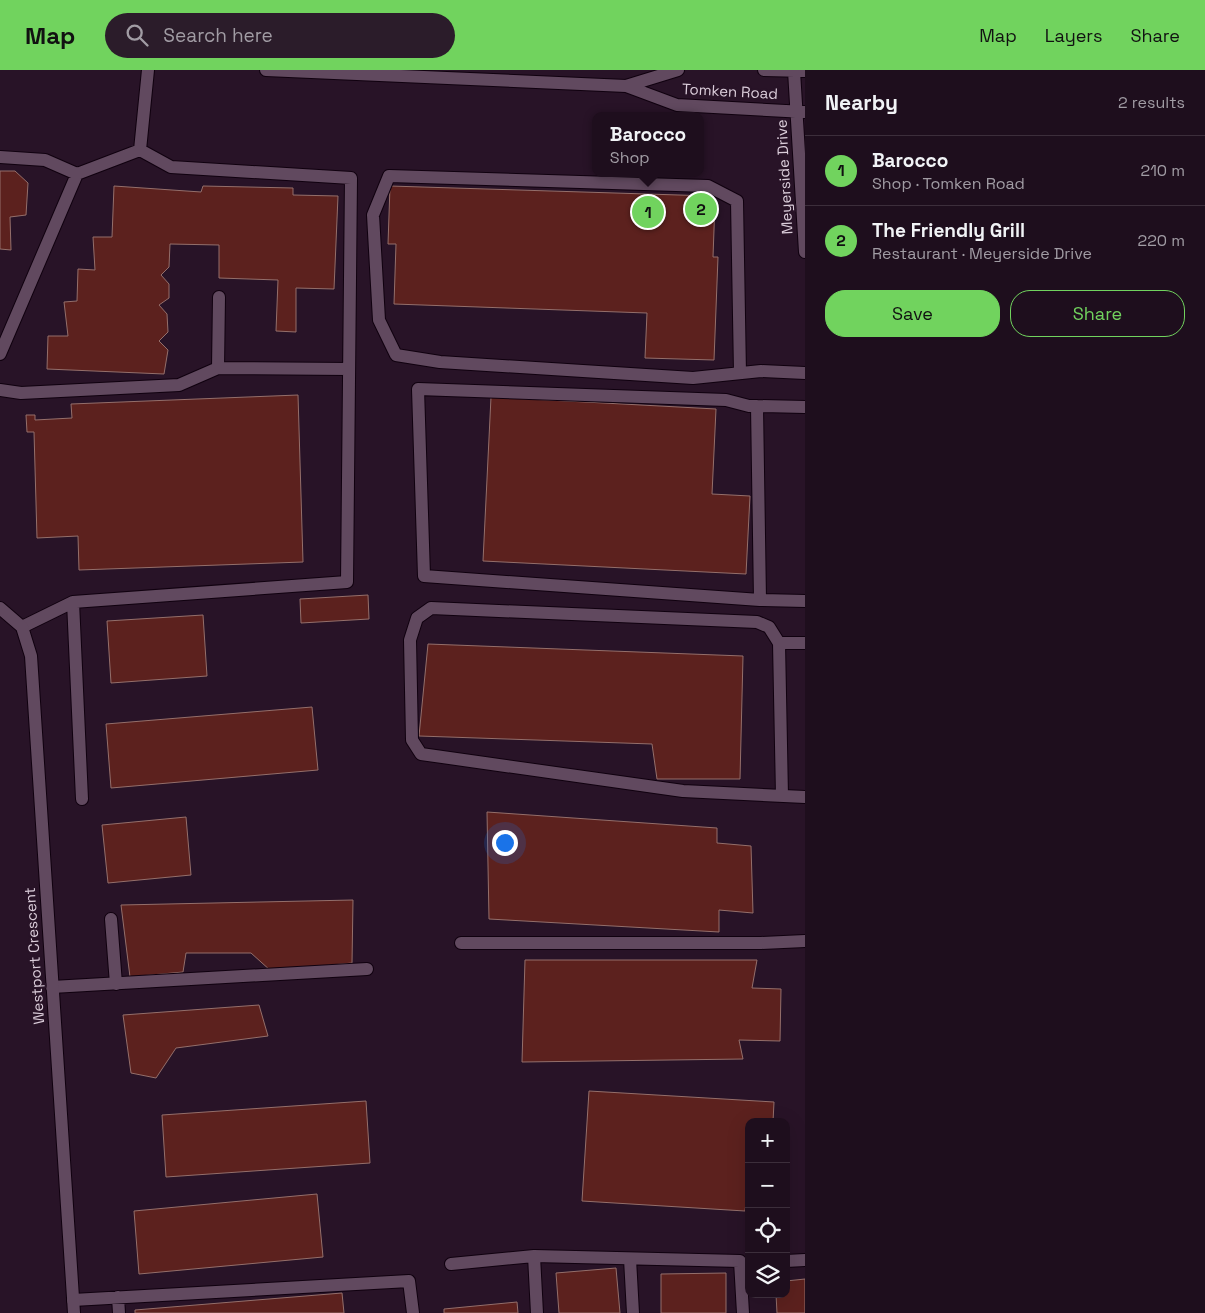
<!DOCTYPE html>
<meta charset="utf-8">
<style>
:root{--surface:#1e0e1d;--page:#2b1c2a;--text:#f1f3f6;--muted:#a19ca4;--line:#3c2e3b;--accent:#71d35e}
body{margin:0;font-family:"Space Grotesk",sans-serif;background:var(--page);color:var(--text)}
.controls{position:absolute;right:15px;bottom:15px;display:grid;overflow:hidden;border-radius:10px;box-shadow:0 5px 20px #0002}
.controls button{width:45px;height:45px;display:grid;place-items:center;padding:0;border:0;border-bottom:1px solid var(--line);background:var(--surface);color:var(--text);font:25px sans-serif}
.you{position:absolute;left:504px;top:772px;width:18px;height:18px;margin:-12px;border:4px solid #fff;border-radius:50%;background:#1a73e8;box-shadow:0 0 0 8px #1a73e833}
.badge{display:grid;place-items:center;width:32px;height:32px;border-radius:50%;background:var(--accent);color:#111;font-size:16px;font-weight:700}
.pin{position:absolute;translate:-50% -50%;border:2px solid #fff;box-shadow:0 1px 5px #0006}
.popup{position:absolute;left:592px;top:42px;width:112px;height:65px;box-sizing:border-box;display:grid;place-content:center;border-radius:10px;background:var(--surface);filter:drop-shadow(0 1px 4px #0005);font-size:16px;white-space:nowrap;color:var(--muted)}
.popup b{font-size:19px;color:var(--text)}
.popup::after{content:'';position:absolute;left:50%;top:100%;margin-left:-10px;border:10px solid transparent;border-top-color:var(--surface)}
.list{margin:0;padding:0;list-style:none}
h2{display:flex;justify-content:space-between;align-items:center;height:65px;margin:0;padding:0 20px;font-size:21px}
h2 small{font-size:16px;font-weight:400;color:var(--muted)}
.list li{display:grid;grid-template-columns:32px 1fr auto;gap:15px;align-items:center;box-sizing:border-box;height:70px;padding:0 20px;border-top:1px solid var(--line)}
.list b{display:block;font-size:19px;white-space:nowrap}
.list p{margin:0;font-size:16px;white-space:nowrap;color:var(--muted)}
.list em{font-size:16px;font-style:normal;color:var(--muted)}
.actions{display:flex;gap:10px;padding:15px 20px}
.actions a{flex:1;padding:11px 0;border:1px solid var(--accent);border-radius:20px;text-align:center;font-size:18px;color:var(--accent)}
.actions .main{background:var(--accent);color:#111}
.icon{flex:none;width:28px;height:28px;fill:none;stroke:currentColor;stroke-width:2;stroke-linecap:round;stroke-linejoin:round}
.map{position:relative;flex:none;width:805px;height:1243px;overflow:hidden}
header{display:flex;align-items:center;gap:30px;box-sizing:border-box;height:70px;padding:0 25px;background:var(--accent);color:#111}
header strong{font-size:24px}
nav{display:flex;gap:28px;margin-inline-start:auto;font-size:18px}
.search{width:350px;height:45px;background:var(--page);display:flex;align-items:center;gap:12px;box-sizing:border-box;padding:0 18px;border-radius:28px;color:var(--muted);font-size:19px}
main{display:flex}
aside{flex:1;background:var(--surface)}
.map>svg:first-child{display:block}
.building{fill:#5c211e;stroke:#946f6b}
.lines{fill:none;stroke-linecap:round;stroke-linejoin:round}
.lane-casing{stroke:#10010f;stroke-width:14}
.street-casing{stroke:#10010f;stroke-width:14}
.secondary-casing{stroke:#10010f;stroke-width:14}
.lane{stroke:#61495f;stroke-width:12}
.street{stroke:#61495f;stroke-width:12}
.secondary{stroke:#61495f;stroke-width:12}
.labels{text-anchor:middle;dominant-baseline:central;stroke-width:4.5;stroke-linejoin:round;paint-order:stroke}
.street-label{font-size:15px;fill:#dbcdda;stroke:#281327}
</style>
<header>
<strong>Map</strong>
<div class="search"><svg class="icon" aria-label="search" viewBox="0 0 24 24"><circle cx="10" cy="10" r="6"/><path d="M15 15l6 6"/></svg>Search here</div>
<nav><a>Map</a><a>Layers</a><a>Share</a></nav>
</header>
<main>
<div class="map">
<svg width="805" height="1243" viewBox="0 0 805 1243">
<rect width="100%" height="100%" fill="#281327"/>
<path class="building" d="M0 101H15L28 113 26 145 10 147 11 180 0 179Z
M114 116 201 122 203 116 293 118V125L338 126 334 219 296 218V262L276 261 278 210 219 208V175L170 174 169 197 161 205 169 214V228L159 235 167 244 168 262 159 271 168 280 164 304 47 299 48 266H68L64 232 77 231 78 199 95 200 93 167H112Z
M390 116 711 126 715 132 713 187H718L714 290 645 288 647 243 394 234 396 174H388Z
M298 325 303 492 79 500 78 466 37 468 34 362H27L26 345H35V350L72 348 71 334Z
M491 327 716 339 712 424 750 426 746 504 483 491Z
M368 525 369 549 301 553 300 529Z
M203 545 207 606 111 613 107 551Z
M428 574 743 586 740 709H657L652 674 419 666Z
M312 637 318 700 111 718 106 654Z
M487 742 717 758V773L751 776 753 843 719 840V862L489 849Z
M186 747 191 805 108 813 102 755Z
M353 830 352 893 271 901 251 883H186L183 902 130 907 121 835Z
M525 890H757L752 918 781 919 780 971 739 970 743 989 522 992Z
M259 935 268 966 176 978 156 1008 131 1003 123 945Z
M589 1021 774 1032 773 1052H749V1105L745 1141 582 1131Z
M366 1031 370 1093 166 1107 162 1045Z
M317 1124 323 1187 139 1204 134 1141Z
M616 1198 620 1243H559L556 1203Z
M726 1203V1243H661V1204Z
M805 1209V1243H777L776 1224H786V1211Z
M342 1223 344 1243H135V1240Z
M517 1232 518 1243H444V1239Z"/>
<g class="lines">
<defs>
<path id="lane" d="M140 80 148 0
M0 87 45 90 77 104
M0 284 77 104 140 80
M218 298 219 227
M740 303 737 131 708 116 389 106 373 145 379 250 396 285 440 292 693 308 761 301 805 303
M0 320 21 323 179 315 218 298 349 299
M757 336 760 530 424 506 418 319 726 330 749 336H757L805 337
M760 530 805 531
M73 532 82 729
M22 557 73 532 347 512 351 108 171 97 140 80
M779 573 782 726
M805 573H779L769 557 757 552 431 538 417 548 410 570 412 670 421 684 683 721 805 727
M111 849 116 914
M461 873H761L805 871
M52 917 367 899
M630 1189 633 1243
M786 1191 805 1190
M451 1194 534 1186
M118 1227 119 1243
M73 1230 409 1211 413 1243
M537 1243 534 1186 740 1191 743 1243"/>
<path id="street" d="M0 538 22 557 31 586 74 1243"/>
<path id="secondary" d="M266 0 626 16 677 35 805 42
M764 0 805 1
M794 1 805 182
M626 16 678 0"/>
</defs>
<use href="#lane" class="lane-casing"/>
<use href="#street" class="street-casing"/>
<use href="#secondary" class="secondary-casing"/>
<use href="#lane" class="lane"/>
<use href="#street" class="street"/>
<use href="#secondary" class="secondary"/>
</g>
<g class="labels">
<g class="street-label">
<text transform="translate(730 21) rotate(3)">Tomken Road</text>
<text transform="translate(784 107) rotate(-93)">Meyerside Drive</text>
<text transform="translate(34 886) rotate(-94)">Westport Crescent</text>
</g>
</g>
</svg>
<div class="controls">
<button>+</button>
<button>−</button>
<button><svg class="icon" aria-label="locate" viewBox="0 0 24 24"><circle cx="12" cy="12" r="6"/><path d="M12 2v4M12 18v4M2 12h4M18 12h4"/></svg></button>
<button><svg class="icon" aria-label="layers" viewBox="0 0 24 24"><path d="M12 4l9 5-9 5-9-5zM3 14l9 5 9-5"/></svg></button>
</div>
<div class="you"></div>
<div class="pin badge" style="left:648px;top:142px">1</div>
<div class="popup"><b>Barocco</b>Shop</div>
<div class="pin badge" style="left:701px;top:139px">2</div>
</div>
<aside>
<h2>Nearby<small>2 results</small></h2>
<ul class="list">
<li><span class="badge">1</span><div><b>Barocco</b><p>Shop · Tomken Road</p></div><em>210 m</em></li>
<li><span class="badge">2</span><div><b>The Friendly Grill</b><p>Restaurant · Meyerside Drive</p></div><em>220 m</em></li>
</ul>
<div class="actions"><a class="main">Save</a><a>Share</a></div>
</aside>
</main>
